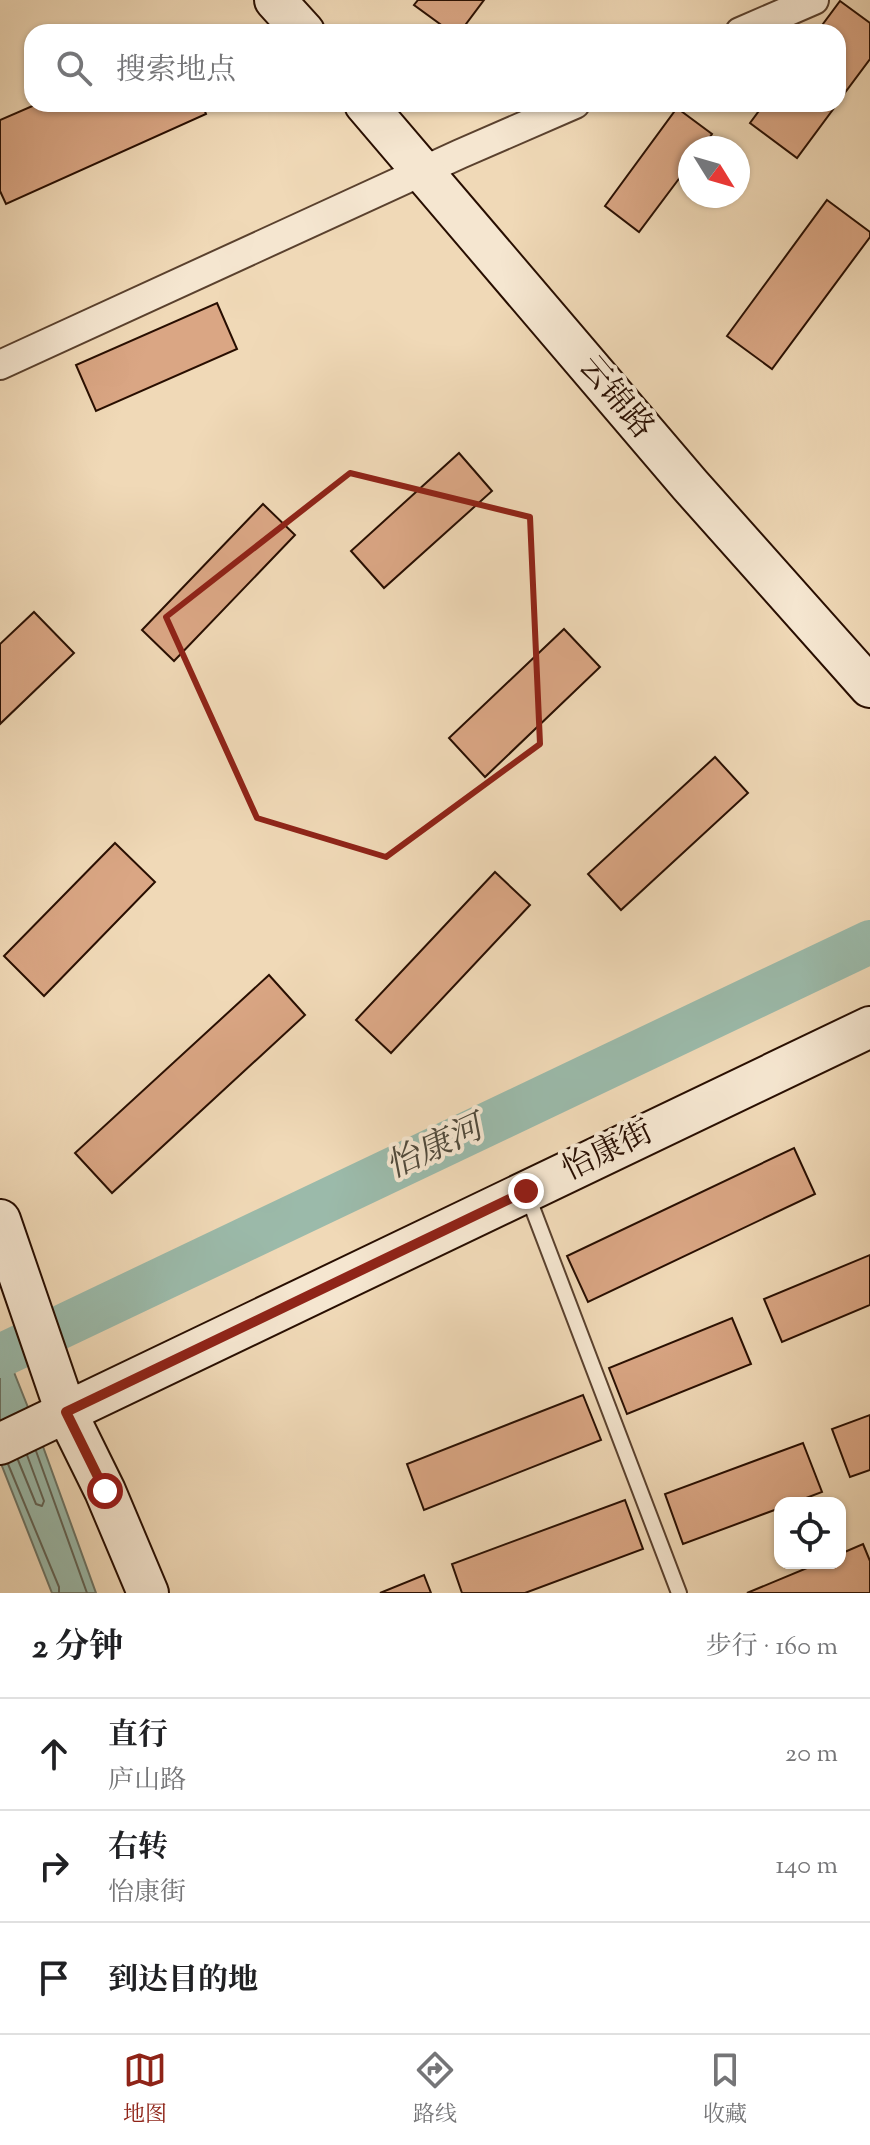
<!DOCTYPE html>
<html lang="zh">
<meta charset="utf-8">
<style>
:root{--surface:#fff;--page:#f2f2f2;--text:#202124;--muted:#757577;--line:#e0e0e0;--accent:#8f2418}
body{margin:0;font-family:"Sorts Mill Goudy","Noto Serif SC",serif;background:var(--page);color:var(--text)}
.controls{position:absolute;right:24px;bottom:24px;display:grid;overflow:hidden;border-radius:16px;box-shadow:0 2px 6px #0004}
.controls button{width:72px;height:72px;display:grid;place-items:center;padding:0;border:0;border-bottom:2px solid var(--line);background:var(--surface);color:var(--text);font:40px sans-serif}
.compass{position:absolute;left:678px;top:136px;width:72px;height:72px;border-radius:50%;background:var(--surface);box-shadow:0 2px 6px #0004;rotate:127deg}
.stop{position:absolute;width:24px;height:24px;margin:-18px;border:6px solid #8f2418;border-radius:50%;background:#fff}
.stop.end{background:#8f2418;border-color:#fff;box-shadow:0 2px 8px #0008}
.list{margin:0;padding:0;list-style:none}
h2{display:flex;justify-content:space-between;align-items:center;height:104px;margin:0;padding:0 32px;font-size:34px}
h2 small{font-size:26px;font-weight:400;color:var(--muted)}
.list li{display:grid;grid-template-columns:52px 1fr auto;gap:24px;align-items:center;box-sizing:border-box;height:112px;padding:0 32px;border-top:2px solid var(--line)}
.list b{display:block;font-size:30px;white-space:nowrap}
.list p{margin:0;font-size:26px;white-space:nowrap;color:var(--muted)}
.list em{font-size:26px;font-style:normal;color:var(--muted)}
.icon{flex:none;width:44px;height:44px;fill:none;stroke:currentColor;stroke-width:2;stroke-linecap:round;stroke-linejoin:round}
.map{position:relative;flex:none;width:870px;height:1593px;overflow:hidden}
.search{position:absolute;background:var(--surface);box-shadow:0 2px 6px #0004;left:24px;right:24px;top:24px;height:88px;display:flex;align-items:center;gap:20px;box-sizing:border-box;padding:0 28px;border-radius:24px;color:var(--muted);font-size:30px}
.sheet{height:440px;background:var(--surface)}
nav{display:flex;justify-content:space-around;align-items:center;box-sizing:border-box;height:112px;border-top:2px solid var(--line);background:var(--surface);font-size:22px;color:var(--muted)}
nav a{display:grid;justify-items:center;gap:4px}
nav .on{color:var(--accent)}
.map>svg:first-child{display:block}
.water{fill:#9bbaaa;stroke:#6d7566;stroke-width:2}
.lines{fill:none;stroke-linecap:round;stroke-linejoin:round}
.shore{stroke:#626456;stroke-width:2}
.river{stroke:#9bbaaa;stroke-width:44}
.building{fill:#daa684;stroke:#280e01;stroke-width:2}
.lane-casing{stroke:#5a412e;stroke-width:18}
.street-casing{stroke:#5a412e;stroke-width:32}
.secondary-casing{stroke:#280e01;stroke-width:44}
.lane{stroke:#f5e6d0;stroke-width:14}
.street{stroke:#f5e6d0;stroke-width:28}
.secondary{stroke:#f5e6d0;stroke-width:40}
.route{stroke:#8f2418;stroke-width:10}
.marked{fill:none;stroke:#8f2418;stroke-width:6;stroke-linejoin:round}
.labels{text-anchor:middle;dominant-baseline:central;stroke-width:8;stroke-linejoin:round;paint-order:stroke}
.street-label{font-size:32px;fill:#280e01;stroke:#f5e6d0}
.water-label{font-size:34px;font-style:italic;fill:#504a3c;stroke:#f5e6d0}
</style>
<div class="map">
<svg width="870" height="1593" viewBox="0 0 870 1593">
<rect width="100%" height="100%" fill="#f0d9b7"/>
<filter id="stains"><feTurbulence type="fractalNoise" baseFrequency=".0025" numOctaves="4"/><feColorMatrix values="0 0 0 0 .2 0 0 0 0 .09 0 0 0 0 .02 0 0 0 .5 -.17"/></filter>
<radialGradient id="worn" r=".72"><stop offset=".6" stop-color="#630" stop-opacity="0"/><stop offset="1" stop-color="#630" stop-opacity=".3"/></radialGradient>
<path class="water" d="M0 1337 37 1430 96 1593H52L0 1461Z"/>
<g class="lines">
<path class="shore" d="M36 1451 87 1593
M18 1460 36 1504 42 1506 44 1501 27 1455
M8 1464 59 1587V1593"/>
<path class="river" d="M0 1356 870 942"/>
</g>
<path class="building" d="M418 0H484L460 32H451L414 5Z
M840 1 870 23V59L838 102V32H817Z
M37 104H202L206 114 6 204 0 191V120Z
M764 104H837L797 158 750 123Z
M677 108 712 134 702 148H690V164L639 232 605 206Z
M827 200 870 232V237L772 369 727 336Z
M217 303 237 349 96 411 76 365Z
M459 453 492 491 384 588 351 551Z
M263 504 295 535 174 661 142 630Z
M34 612 74 653 0 724V644Z
M564 629 600 667 485 777 449 738Z
M715 757 748 793 621 910 588 874Z
M115 843 155 882 44 996 4 956Z
M495 872 530 905 391 1053 356 1020Z
M269 975 305 1015 112 1193 75 1153Z
M794 1148 815 1194 588 1302 567 1256Z
M870 1255V1305L782 1342 764 1299Z
M732 1318 751 1364 627 1414 609 1368Z
M583 1395 601 1440 424 1510 407 1464Z
M870 1415V1470L850 1477 832 1429Z
M803 1443 822 1492 793 1503H780V1508L683 1544 665 1494Z
M625 1500 643 1549 525 1593H462L452 1564Z
M863 1544 870 1561V1593H747L819 1563H840V1554Z
M424 1575 431 1593H380Z"/>
<g class="lines">
<defs>
<path id="lane" d="M527 1194 679 1593"/>
<path id="street" d="M740 32 814 0
M0 365 460 154 575 104"/>
<path id="secondary" d="M275 0 304 32
M365 104 690 485 870 687
M0 1220 66 1412 105 1491 148 1593
M0 1444 870 1027"/>
</defs>
<use href="#lane" class="lane-casing"/>
<use href="#street" class="street-casing"/>
<use href="#secondary" class="secondary-casing"/>
<use href="#lane" class="lane"/>
<use href="#street" class="street"/>
<use href="#secondary" class="secondary"/>
</g>
<g class="lines">
<path class="route" d="M105 1491 66 1412 526 1191"/>
</g>
<path class="marked" d="M350 473 530 517 540 744 386 857 257 818 166 617Z"/>
<g class="labels">
<g class="street-label">
<text transform="translate(615 398) rotate(50)">云锦路</text>
<text transform="translate(608 1152) rotate(-26)">怡康街</text>
</g>
<g class="water-label">
<text transform="translate(435 1149) rotate(-25)">怡康河</text>
</g>
</g>
<rect width="100%" height="100%" filter="url(#stains)"/>
<rect width="100%" height="100%" fill="url(#worn)"/>
</svg>
<div class="controls">
<button><svg class="icon" aria-label="locate" viewBox="0 0 24 24"><circle cx="12" cy="12" r="6"/><path d="M12 2v4M12 18v4M2 12h4M18 12h4"/></svg></button>
</div>
<svg class="compass" viewBox="-18 -18 36 36"><path d="M0-13l5 13h-10z" fill="#e53935"/><path d="M0 13l5-13h-10z" fill="#757577"/></svg>
<div class="stop" style="left:105px;top:1491px"></div>
<div class="stop end" style="left:526px;top:1191px"></div>
<div class="search"><svg class="icon" aria-label="search" viewBox="0 0 24 24"><circle cx="10" cy="10" r="6"/><path d="M15 15l6 6"/></svg>搜索地点</div>
</div>
<section class="sheet">
<h2>2 分钟<small>步行 · 160 m</small></h2>
<ul class="list">
<li><svg class="icon" aria-label="ahead" viewBox="0 0 24 24"><path d="M12 20V5M6 11l6-6 6 6"/></svg><div><b>直行</b><p>庐山路</p></div><em>20 m</em></li>
<li><svg class="icon" aria-label="right" viewBox="0 0 24 24"><path d="M7 20v-9h11M14 6l5 5-5 5"/></svg><div><b>右转</b><p>怡康街</p></div><em>140 m</em></li>
<li><svg class="icon" aria-label="arrive" viewBox="0 0 24 24"><path d="M6 21V4h12l-3 4 3 4H6"/></svg><div><b>到达目的地</b></div></li>
</ul>
</section>
<nav>
<a class="on"><svg class="icon" aria-label="map" viewBox="0 0 24 24"><path d="M3 6l6-2 6 2 6-2v14l-6 2-6-2-6 2zM9 4v14M15 6v14"/></svg>地图</a>
<a><svg class="icon" aria-label="directions" viewBox="0 0 24 24"><path d="M12 3l9 9-9 9-9-9zM9 14v-3h6M13 9l2 2-2 2"/></svg>路线</a>
<a><svg class="icon" aria-label="saved" viewBox="0 0 24 24"><path d="M7 4h10v16l-5-4-5 4z"/></svg>收藏</a>
</nav>
